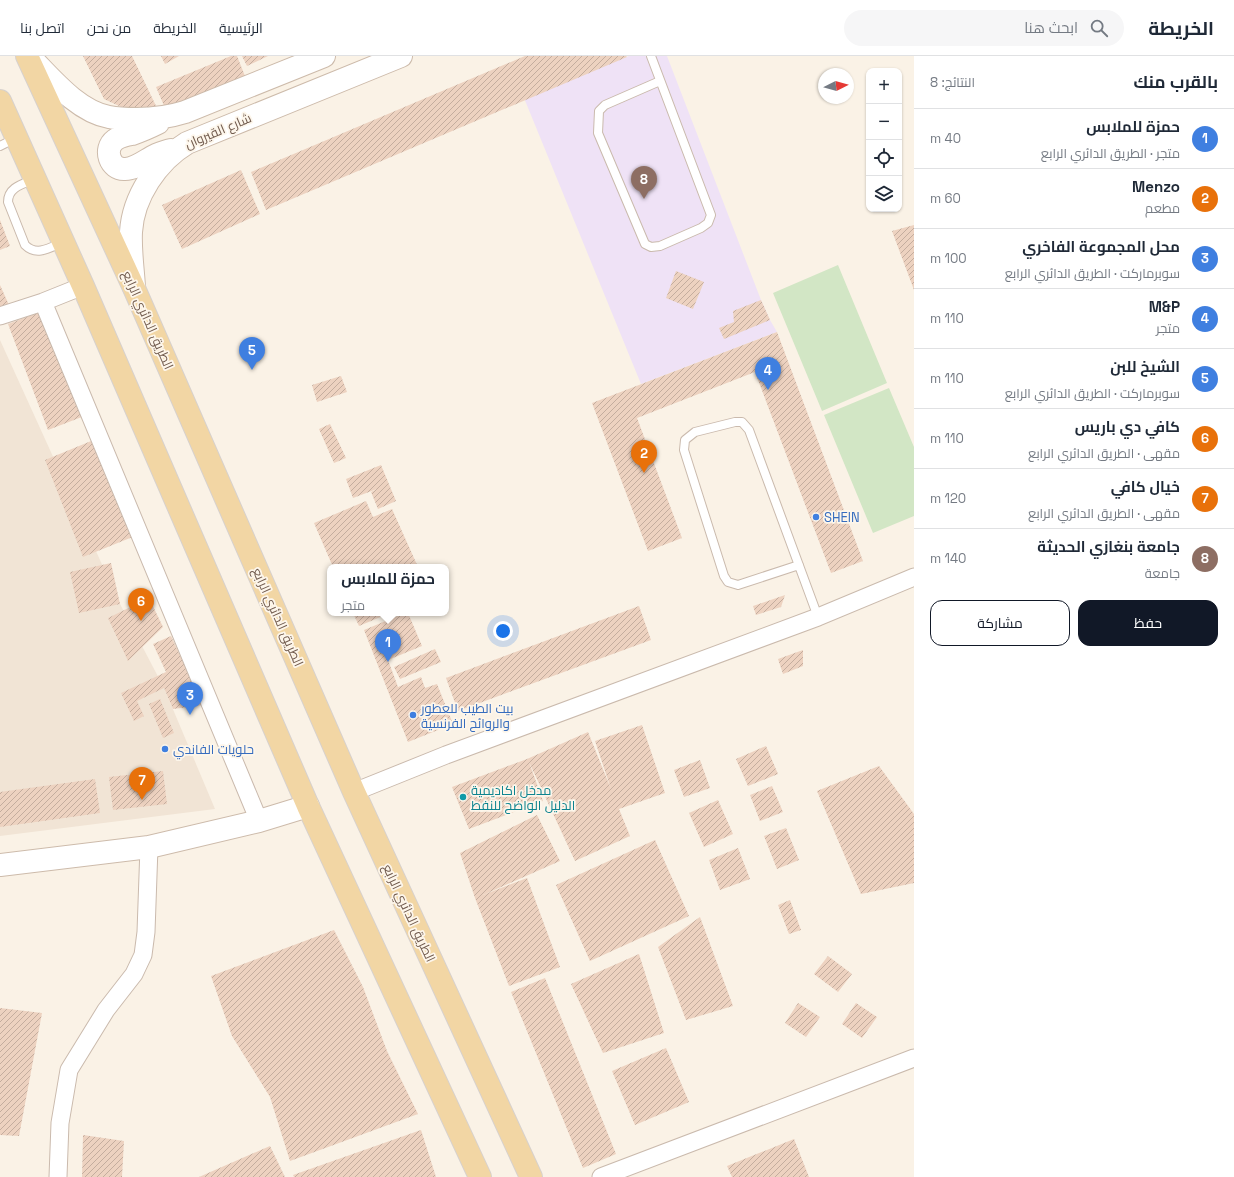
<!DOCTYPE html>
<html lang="ar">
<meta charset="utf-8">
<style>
:root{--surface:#fff;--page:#f6f6f7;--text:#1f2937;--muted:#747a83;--line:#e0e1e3;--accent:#111827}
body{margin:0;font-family:"Space Grotesk",Cairo,sans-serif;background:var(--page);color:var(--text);direction:rtl}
.controls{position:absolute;right:12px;top:12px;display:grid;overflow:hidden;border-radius:8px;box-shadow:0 1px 3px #0004}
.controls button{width:36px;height:36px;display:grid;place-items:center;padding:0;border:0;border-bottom:1px solid var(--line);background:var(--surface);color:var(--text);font:20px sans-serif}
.compass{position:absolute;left:818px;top:12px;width:36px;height:36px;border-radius:50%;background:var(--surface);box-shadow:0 1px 3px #0004;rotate:84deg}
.you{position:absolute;left:503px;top:575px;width:14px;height:14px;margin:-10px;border:3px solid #fff;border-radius:50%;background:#1a73e8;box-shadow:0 0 0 6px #1a73e833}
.badge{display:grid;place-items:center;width:26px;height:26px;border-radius:50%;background:var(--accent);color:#fff;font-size:13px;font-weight:700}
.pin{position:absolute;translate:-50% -33px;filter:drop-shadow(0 1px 2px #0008)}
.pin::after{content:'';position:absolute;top:21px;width:14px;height:12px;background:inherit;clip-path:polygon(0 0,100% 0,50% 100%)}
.popup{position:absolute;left:327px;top:508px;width:122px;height:52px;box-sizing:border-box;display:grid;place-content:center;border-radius:8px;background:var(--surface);filter:drop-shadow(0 1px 3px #0005);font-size:13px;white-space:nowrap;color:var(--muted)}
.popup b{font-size:15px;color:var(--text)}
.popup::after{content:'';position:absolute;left:50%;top:100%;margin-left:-8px;border:8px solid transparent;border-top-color:var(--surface)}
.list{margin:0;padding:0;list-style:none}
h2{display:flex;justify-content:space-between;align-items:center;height:52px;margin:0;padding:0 16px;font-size:17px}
h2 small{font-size:13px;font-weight:400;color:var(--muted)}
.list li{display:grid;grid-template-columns:26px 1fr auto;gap:12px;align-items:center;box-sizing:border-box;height:60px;padding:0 16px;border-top:1px solid var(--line)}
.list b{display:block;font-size:15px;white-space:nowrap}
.list p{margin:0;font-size:13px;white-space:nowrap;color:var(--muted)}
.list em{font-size:13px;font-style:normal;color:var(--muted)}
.actions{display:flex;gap:8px;padding:12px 16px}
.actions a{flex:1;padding:9px 0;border:1px solid var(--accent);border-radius:12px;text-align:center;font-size:14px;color:var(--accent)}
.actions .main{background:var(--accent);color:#fff}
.icon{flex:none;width:22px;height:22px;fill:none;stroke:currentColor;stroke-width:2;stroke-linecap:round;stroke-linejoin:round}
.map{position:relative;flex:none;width:914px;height:1121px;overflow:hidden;direction:ltr}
header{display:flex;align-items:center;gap:24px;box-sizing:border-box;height:56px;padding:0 20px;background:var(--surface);border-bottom:1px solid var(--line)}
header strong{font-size:19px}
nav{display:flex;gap:22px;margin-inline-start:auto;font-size:14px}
.search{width:280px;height:36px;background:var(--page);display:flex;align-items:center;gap:10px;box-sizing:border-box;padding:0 14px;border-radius:22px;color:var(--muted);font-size:15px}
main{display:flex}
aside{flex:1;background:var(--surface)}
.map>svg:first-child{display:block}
.residential{fill:#f1e4d5}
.education{fill:#efe2f6}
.green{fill:#d2e6c5}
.building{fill:url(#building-hatch)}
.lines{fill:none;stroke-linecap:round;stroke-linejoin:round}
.lane-casing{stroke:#cabaad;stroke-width:10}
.street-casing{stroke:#cabaad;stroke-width:19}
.secondary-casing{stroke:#cdbbab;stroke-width:24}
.primary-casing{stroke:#d7d1cd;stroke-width:24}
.lane{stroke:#fff;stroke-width:8}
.street{stroke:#fff;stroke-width:17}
.secondary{stroke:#fff;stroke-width:22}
.primary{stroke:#f2d6a4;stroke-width:22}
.shop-dot{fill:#3f7fe0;stroke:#fdf6eb;stroke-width:1.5}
.culture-dot{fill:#0f9aa8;stroke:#fdf6eb;stroke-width:1.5}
.labels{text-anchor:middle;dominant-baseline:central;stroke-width:3.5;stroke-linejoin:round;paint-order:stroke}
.street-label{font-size:13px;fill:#705a4d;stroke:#fdf6eb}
.shop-label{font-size:13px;fill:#366cbe;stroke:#fdf6eb;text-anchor:start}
.culture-label{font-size:13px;fill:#0d838f;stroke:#fdf6eb;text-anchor:start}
</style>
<header>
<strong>الخريطة</strong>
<div class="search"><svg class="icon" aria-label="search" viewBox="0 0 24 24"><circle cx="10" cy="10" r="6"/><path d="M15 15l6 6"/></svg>ابحث هنا</div>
<nav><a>الرئيسية</a><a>الخريطة</a><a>من نحن</a><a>اتصل بنا</a></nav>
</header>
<main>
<aside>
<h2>بالقرب منك<small>النتائج: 8</small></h2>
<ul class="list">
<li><span class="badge" style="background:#3f7fe0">1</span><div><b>حمزة للملابس</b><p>متجر · الطريق الدائري الرابع</p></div><em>40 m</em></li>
<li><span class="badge" style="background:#e8710a">2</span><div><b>Menzo</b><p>مطعم</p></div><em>60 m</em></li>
<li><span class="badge" style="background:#3f7fe0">3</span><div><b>محل المجموعة الفاخري</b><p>سوبرماركت · الطريق الدائري الرابع</p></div><em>100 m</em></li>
<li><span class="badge" style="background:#3f7fe0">4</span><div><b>M&amp;P</b><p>متجر</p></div><em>110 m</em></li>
<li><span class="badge" style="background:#3f7fe0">5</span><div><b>الشيخ للبن</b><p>سوبرماركت · الطريق الدائري الرابع</p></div><em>110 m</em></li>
<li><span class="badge" style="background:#e8710a">6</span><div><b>كافي دي باريس</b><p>مقهى · الطريق الدائري الرابع</p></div><em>110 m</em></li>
<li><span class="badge" style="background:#e8710a">7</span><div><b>خيال كافي</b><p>مقهى · الطريق الدائري الرابع</p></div><em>120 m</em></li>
<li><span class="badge" style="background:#8d6e63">8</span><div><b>جامعة بنغازي الحديثة</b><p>جامعة</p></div><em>140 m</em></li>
</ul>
<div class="actions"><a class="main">حفظ</a><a>مشاركة</a></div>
</aside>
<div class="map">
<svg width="914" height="1121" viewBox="0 0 914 1121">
<defs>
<pattern id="building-hatch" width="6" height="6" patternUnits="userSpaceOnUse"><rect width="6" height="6" fill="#edd2c0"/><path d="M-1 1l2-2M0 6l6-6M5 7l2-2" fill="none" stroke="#c4ad9e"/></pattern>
</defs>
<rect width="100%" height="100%" fill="#faf2e6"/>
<path class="residential" d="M0 284 120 548 164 632 215 753 0 780Z"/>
<path class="education" d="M629 0H667L761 244 770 264 777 276 641 328 524 42Z"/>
<path class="green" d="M838 209 887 327 822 355 773 237Z
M889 332 914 391V460L873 477 824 359Z"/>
<path class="building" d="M83 0H132L158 54 132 56 104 43Z
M161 0H179L165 8Z
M231 0H237L245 20 165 52 156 31Z
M242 0H268L247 10Z
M525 0H626L627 1 266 154 251 116Z
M241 114 260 158 182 193 162 149Z
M0 164 10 190 0 194Z
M914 169V234L892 175Z
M676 215 704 226 693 253 666 242Z
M0 229 9 249 0 253Z
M761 244 770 264 724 283 719 272 734 266 733 255Z
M43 255 87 359 48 374 8 268Z
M777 276 863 505 831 517 755 316 637 362 682 482 648 495 592 347Z
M341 320 347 336 317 346 312 329Z
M330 368 346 402 334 407 319 373Z
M96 383 135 480 83 501 45 404Z
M381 409 396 445 378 453 371 436 377 433 353 442 346 423Z
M366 445 373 461 392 453 418 511H333L314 467Z
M111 507 120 548 79 557 70 516Z
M785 539 781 551 756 559 753 550Z
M149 542 163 571 128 605 108 562Z
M639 550 651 584 458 655 446 622Z
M353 557H390L359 570Z
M405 557H408L422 590 388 604 398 631 421 621 425 632 437 628 453 668 408 686 364 574Z
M171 580 203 649 173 653 164 632 137 645 144 660 134 665 121 637 166 616 153 588Z
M435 593 441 606 400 623 394 611Z
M803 594V610L783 618 778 603Z
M160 643 174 677 163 682 149 648Z
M642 669 665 737 619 753 630 780 575 805 529 706 543 745 469 773 452 731 527 703 588 676 611 733 595 685Z
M766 690 778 718 748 730 736 703Z
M700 704 710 732 684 741 674 714Z
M879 710 914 758V827L861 838 817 735Z
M163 715 167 748 113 754 109 721Z
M95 723 100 757 0 771V736Z
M772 730 783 756 760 765 750 739Z
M718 744 733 778 704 791 689 757Z
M537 759 560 805 483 839 527 822 560 911 509 930 475 842 460 797Z
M786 772 799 804 777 813 764 780Z
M655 784 689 860 590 905 556 829Z
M738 792 750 823 720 834 709 804Z
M790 844 801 874 789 878 778 849Z
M700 861 733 950 686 964 658 891Z
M334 874 363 931 387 995 418 1058 290 1105 270 1041 232 980 211 920Z
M639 898 664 977 603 997 571 928Z
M828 900 852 918 838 936 814 918Z
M545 922 616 1098 583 1112 511 936Z
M798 947 820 961 806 981 785 967Z
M856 947 877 961 862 982 842 968Z
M0 952 42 957 19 1080 0 1079Z
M666 992 689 1046 635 1069 612 1015Z
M421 1074 436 1121H294L293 1119Z
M83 1079 124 1085 122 1121H82Z
M794 1083 809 1121H732L727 1110Z
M270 1090 285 1121H199Z"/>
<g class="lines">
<defs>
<path id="lane" d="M651 0 711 159 708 167 701 172 660 190 651 191 645 188 598 77 599 55 605 49 660 25
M0 90 16 82
M35 123C23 128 8 131 8 146L25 189C37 201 51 191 63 186
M799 509 738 529 728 526 724 520 684 394 685 384 695 376 735 366H742L749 374 818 561"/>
<path id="street" d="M43 246 259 765
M0 260 43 246 83 230
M354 736 446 699 818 561 914 521
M58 1121 60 1067 69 1014 106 954 134 918 143 899 146 876 149 791
M601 1121 914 1002"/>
<path id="secondary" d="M29 0C51 22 77 55 109 61 118 63 128 63 137 63 154 63 169 61 185 56L324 0
M158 67C150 71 141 75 132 78 126 79 120 80 115 84 103 93 110 114 125 113 136 113 147 103 156 99 161 97 166 95 171 94
M134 231C133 213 130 194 131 176 133 141 157 105 187 87L401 0
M0 809 149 791 259 765 308 750"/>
<path id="primary" d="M27 0 134 232 354 736 531 1121
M0 45 83 230 308 750 480 1121"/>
</defs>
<use href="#lane" class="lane-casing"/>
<use href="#street" class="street-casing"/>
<use href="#secondary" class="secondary-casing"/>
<use href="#primary" class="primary-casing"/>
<use href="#lane" class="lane"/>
<use href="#street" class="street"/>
<use href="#secondary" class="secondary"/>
<use href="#primary" class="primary"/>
</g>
<g class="shop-dot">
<circle cx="816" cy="461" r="4"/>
<circle cx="413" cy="659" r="4"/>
<circle cx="165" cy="693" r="4"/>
</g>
<circle class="culture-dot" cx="463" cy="741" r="4"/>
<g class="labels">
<g class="street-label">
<text transform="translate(218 75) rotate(-23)">شارع القيروان</text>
<text transform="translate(148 264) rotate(66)">الطريق الدائري الرابع</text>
<text transform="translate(278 561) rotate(66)">الطريق الدائري الرابع</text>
<text transform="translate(409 857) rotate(65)">الطريق الدائري الرابع</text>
</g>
<g class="shop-label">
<text x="824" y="461">SHEIN</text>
<text x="421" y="652">بيت الطيب للعطور<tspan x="421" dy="15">والروائح الفرنسية</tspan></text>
<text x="173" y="693">حلويات الفاندي</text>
</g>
<g class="culture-label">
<text x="471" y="734">مدخل اكاديمية<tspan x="471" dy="15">الدليل الواضح للنفط</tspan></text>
</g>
</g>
</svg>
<div class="controls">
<button>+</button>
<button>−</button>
<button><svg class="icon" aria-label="locate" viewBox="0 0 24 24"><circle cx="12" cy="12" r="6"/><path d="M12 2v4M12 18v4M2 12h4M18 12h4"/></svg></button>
<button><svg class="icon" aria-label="layers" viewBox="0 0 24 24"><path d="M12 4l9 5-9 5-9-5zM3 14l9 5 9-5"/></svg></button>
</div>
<svg class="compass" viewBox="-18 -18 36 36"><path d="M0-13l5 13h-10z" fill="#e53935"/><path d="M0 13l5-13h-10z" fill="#747a83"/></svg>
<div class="you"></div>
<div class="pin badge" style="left:388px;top:606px;background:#3f7fe0">1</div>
<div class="popup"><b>حمزة للملابس</b>متجر</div>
<div class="pin badge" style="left:644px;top:417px;background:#e8710a">2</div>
<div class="pin badge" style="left:190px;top:659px;background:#3f7fe0">3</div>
<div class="pin badge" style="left:768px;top:334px;background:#3f7fe0">4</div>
<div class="pin badge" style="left:252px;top:314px;background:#3f7fe0">5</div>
<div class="pin badge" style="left:141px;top:565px;background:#e8710a">6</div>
<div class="pin badge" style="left:142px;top:744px;background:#e8710a">7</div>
<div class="pin badge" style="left:644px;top:143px;background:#8d6e63">8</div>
</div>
</main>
